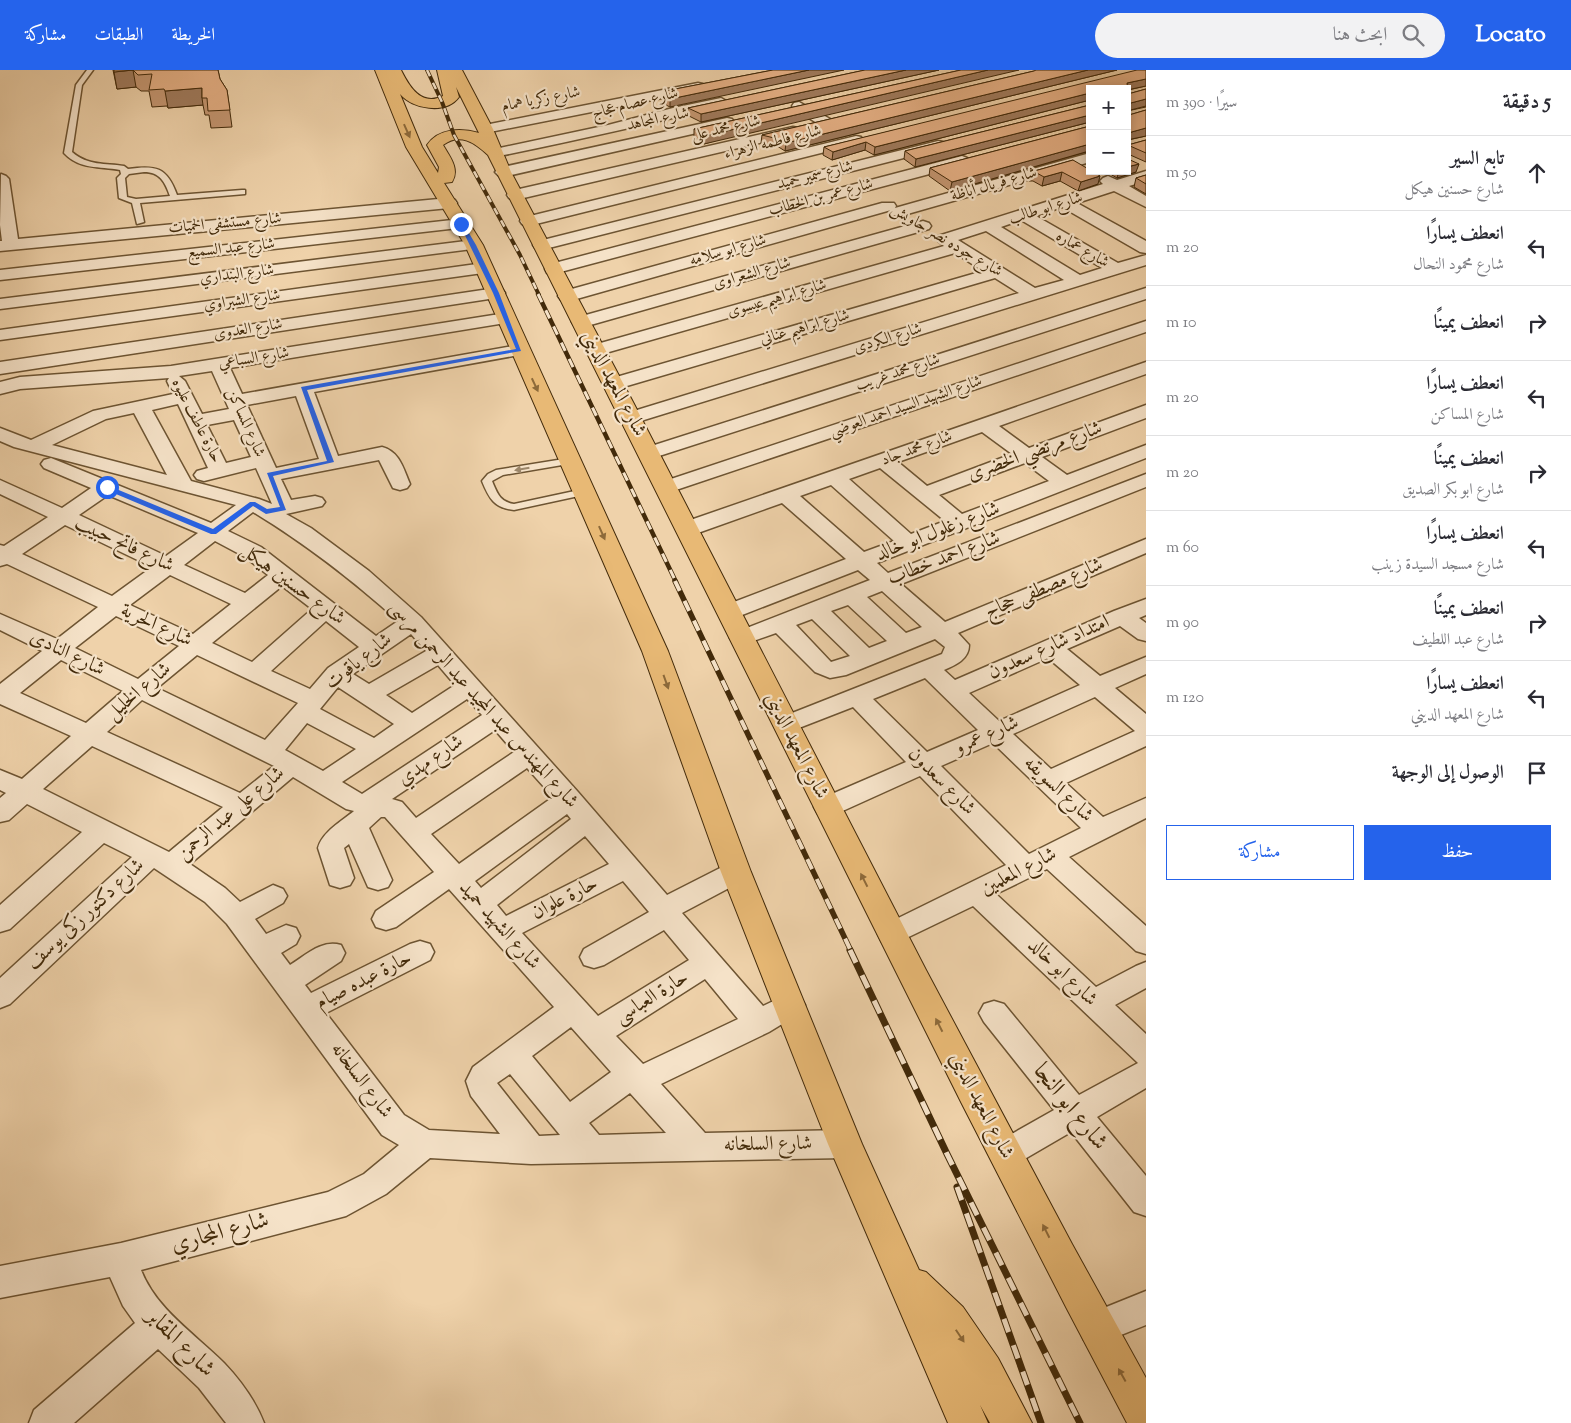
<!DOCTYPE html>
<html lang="ar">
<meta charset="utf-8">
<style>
:root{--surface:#fff;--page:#f2f2f3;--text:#2b2b33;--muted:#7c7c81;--line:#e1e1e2;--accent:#2563eb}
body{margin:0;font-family:"Sorts Mill Goudy",Amiri,serif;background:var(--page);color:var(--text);direction:rtl}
.controls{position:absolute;right:15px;top:15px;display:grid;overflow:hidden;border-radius:0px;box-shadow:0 2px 12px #0003}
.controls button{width:45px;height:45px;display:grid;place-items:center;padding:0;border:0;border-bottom:1px solid var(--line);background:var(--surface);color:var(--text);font:25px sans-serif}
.stop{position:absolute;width:15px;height:15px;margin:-11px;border:4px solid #2563eb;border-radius:50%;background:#fff}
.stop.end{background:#2563eb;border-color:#fff;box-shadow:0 1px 5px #0008}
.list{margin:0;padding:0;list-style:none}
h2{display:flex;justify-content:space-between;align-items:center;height:65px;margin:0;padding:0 20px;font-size:21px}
h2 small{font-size:16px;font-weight:400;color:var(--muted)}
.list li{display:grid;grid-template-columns:32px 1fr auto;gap:15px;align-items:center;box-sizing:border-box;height:75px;padding:0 20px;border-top:1px solid var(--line)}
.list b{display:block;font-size:19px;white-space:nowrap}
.list p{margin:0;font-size:16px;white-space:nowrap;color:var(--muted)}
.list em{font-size:16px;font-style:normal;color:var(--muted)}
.actions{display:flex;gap:10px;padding:15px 20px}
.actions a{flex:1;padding:11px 0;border:1px solid var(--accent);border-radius:0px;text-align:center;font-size:18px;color:var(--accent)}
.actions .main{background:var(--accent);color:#fff}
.icon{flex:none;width:28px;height:28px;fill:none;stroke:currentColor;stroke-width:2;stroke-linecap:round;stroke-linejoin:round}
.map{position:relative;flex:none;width:1146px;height:1353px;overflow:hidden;direction:ltr}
header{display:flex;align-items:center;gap:30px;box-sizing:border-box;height:70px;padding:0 25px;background:var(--accent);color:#fff}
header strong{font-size:24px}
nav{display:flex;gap:28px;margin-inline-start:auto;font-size:18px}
.search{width:350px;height:45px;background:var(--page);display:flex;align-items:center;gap:12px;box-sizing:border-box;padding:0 18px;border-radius:28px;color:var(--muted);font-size:19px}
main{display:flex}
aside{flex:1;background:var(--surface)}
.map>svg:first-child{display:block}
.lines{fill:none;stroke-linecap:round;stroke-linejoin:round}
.service-casing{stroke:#6d5432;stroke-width:3}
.minor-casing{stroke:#6d5432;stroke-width:3}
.primary-casing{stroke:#422a0a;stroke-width:2}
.service{fill:#f5e2c8;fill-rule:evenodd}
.minor{fill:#f5e2c8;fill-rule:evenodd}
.primary{fill:#e8b975;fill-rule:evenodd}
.rail-far3-casing{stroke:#422a0a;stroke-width:4}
.rail-far2-casing{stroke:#422a0a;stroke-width:4.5}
.rail-far1-casing{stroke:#422a0a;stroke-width:5.5}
.rail-casing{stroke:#422a0a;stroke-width:7}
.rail-far3{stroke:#f5e2c8;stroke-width:2.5;stroke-dasharray:7;stroke-linecap:butt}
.rail-far2{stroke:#f5e2c8;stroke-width:3;stroke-dasharray:9;stroke-linecap:butt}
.rail-far1{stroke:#f5e2c8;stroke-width:4;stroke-dasharray:11;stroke-linecap:butt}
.rail{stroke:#f5e2c8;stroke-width:5;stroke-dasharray:14;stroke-linecap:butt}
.wall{fill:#c59772;stroke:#422a0a}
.shaded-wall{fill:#a07b5d;stroke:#422a0a}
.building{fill:#e5b085;stroke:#422a0a}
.oneway{fill:#8d6a3a}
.oneway2{fill:#9c8669}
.route{fill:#2563eb}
.labels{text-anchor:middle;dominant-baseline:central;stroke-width:4.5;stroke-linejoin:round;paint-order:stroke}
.far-street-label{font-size:16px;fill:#422a0a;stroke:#f5e2c8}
.street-label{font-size:20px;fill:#422a0a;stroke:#f5e2c8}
.near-street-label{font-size:24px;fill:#422a0a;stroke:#f5e2c8}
</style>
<header>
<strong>Locato</strong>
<div class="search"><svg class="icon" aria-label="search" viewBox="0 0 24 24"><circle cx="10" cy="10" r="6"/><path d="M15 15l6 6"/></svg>ابحث هنا</div>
<nav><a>الخريطة</a><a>الطبقات</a><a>مشاركة</a></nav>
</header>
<main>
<aside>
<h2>5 دقيقة<small>سيرًا · 390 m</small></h2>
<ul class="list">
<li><svg class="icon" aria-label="ahead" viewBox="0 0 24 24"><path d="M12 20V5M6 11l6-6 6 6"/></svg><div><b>تابع السير</b><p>شارع حسنين هيكل</p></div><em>50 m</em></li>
<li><svg class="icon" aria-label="left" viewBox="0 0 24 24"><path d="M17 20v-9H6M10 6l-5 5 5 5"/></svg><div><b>انعطف يسارًا</b><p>شارع محمود النحال</p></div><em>20 m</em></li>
<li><svg class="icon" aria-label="right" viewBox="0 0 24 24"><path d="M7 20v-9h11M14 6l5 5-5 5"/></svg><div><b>انعطف يمينًا</b></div><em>10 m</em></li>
<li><svg class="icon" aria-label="left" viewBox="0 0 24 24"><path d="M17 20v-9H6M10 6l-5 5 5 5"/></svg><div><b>انعطف يسارًا</b><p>شارع المساكن</p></div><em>20 m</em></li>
<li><svg class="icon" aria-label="right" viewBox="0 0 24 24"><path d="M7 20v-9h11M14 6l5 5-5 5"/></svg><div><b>انعطف يمينًا</b><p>شارع ابو بكر الصديق</p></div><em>20 m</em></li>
<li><svg class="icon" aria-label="left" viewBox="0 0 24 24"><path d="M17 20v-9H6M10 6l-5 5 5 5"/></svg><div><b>انعطف يسارًا</b><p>شارع مسجد السيدة زينب</p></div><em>60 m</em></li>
<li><svg class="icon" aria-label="right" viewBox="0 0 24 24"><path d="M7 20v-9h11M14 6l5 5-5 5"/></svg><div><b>انعطف يمينًا</b><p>شارع عبد اللطيف</p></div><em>90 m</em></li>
<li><svg class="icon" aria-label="left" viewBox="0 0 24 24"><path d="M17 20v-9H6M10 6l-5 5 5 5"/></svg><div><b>انعطف يسارًا</b><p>شارع المعهد الديني</p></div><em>120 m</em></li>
<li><svg class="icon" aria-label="arrive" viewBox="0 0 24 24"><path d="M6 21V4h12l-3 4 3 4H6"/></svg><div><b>الوصول إلى الوجهة</b></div></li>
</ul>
<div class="actions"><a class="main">حفظ</a><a>مشاركة</a></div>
</aside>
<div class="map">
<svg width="1146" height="1353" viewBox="0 0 1146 1353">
<rect width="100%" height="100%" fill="#efd2aa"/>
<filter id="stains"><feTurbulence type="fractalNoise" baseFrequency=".004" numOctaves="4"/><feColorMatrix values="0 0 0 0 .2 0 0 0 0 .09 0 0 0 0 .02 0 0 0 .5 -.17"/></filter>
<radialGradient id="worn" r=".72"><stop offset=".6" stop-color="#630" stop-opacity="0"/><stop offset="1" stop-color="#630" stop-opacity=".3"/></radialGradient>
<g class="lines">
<defs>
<path id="service" d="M87 0H93L82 15 72 82C88 96 105 93 124 96L128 99C156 95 167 97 177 125L242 120H245V124L140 133 144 152 137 154 132 133 119 128 117 108 121 104 120 100C99 96 80 100 64 83L76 15ZM144 102C160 102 165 112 170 126L136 129 127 127 125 108 129 104Z
M570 388 575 391 574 393 503 405 492 411C497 423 500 432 514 434L584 419 589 422 588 424 514 440C494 438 489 428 482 411L488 404 496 400Z"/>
<path id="minor" d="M698 13 703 14 705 17 703 20 485 63 480 62 478 59 480 56 485 55Z
M721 28 728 32 726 35C649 54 572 71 495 87L490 86 488 83 490 80 495 79 608 55 673 38Z
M799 32 832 50 834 53 832 56H822L794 39 792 36 794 33Z
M727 48 732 49 734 52 732 55 503 107 498 105 495 102 498 99 503 97Z
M793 57 798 58 800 61 798 64 515 130 509 128 507 125 509 122 515 120Z
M856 66 861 67 863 70 861 73 528 156 522 154 520 151 522 148Z
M938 71 943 72 945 75 943 78 541 180 535 178 533 175 535 172Z
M1090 83V92L904 145H892L890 142 891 140 573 230 567 231 561 230 558 226 561 222 882 133H894L896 136 895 138Z
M962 86 967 88 970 91 967 94 553 204 547 203 545 199 547 195Z
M1146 101V111L1129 116 1146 126V137L1114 121 1077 133 1146 171V183L1140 182 1062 137 1036 146 1118 193 1146 185V195L631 354 624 352 621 348 624 344 1019 223 995 208 620 318 613 320 606 318 604 314 606 310 983 201 955 183 602 284 596 285 590 284 587 280 590 276 944 176 936 169 938 166 1103 114 1100 111 1103 108 1108 106 1117 110ZM1021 150 1102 198 1080 205 1001 157ZM986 161 1064 210 1035 218 958 170Z
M1 104 6 106 9 109 18 169 449 128 455 130 457 133 455 136 449 138 0 181V171H2L0 155Z
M461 149 467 151 469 154 467 157 0 210V200Z
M923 151 929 153 931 156 929 159 587 256 581 257 575 256 572 252 575 248Z
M474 170 480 172 482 175 480 178 0 239V229Z
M484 193 490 194 492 198 490 202 0 270V260Z
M496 218 502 219 505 223 502 227 0 304V292Z
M1146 218V229L656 387 649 389 642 387 639 383 642 379Z
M506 243 512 244 515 248 512 252 230 298 242 324 519 275 525 276 528 280 525 284 519 285 314 322 338 386 382 377C400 382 403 398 410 414L407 418 400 420 393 418 379 390 281 409 291 430 315 426 322 428 325 432 322 436 286 444 311 458 369 501 421 547 578 722 667 825 726 795 736 792 746 795 750 802 746 809 682 843 763 936 790 923 800 927 805 935 800 943 769 962 661 1014 705 1063 845 1060 856 1064 861 1074 856 1084 845 1088 531 1094 430 1088 386 1124 346 1146 141 1200C156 1239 195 1264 224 1293 241 1311 255 1330 264 1353H226L199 1318 158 1279 74 1353H29L34 1340 135 1253 123 1236 110 1207 0 1228V1196L121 1173 328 1122 364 1104 399 1075 382 1065 227 854 205 832 154 798 10 934 0 938V908L132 787 104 773 10 859 0 862V835L82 762 27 734 9 750 0 752V728L6 723 0 720V700L22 709 71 666 0 634V614L42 581 0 560V544L57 569 98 537 7 494 0 496V475L4 476 48 447 0 424V410L62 438 91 418 44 398 41 394 44 390 51 388 211 453 236 435 14 377 0 371V358L31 370 93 341 173 324 167 311 169 308 20 319 0 324V312L20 307 171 296ZM212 301 229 339 202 344 185 311 179 306ZM296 326 319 389 276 398 247 335ZM178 334 208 398 197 401 194 405 197 409 204 411 256 398 272 434 259 429 191 411 152 340ZM134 343 167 405 52 375 106 349ZM234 350 251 387 226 393 207 355ZM108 425 198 463 166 486 79 445ZM253 442C307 475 351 509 398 551L376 566 261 477 228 461ZM65 455 152 497 112 526 22 484ZM215 471 245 487 268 505 245 523 184 495ZM170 505 231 534 193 564 130 535ZM282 516 312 539 252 592 212 573ZM116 546 179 576 138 609 75 578ZM326 551 359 577 328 598 310 619 271 601ZM411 564 426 581 369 614 353 604ZM197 585 298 633 265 670 157 618ZM61 590 123 621 86 653 20 623ZM438 595 455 615 412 643 386 625ZM338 617 394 654 374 668 320 639ZM467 629 482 645 362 724 342 712ZM142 630 274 696 240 723 107 662ZM307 653 356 679 323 701 285 680ZM495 660 514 682 416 748 402 732 392 729ZM92 676 223 737 169 782 43 719ZM527 698 553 727 459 794 431 764ZM293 707 346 739 354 741C342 751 322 762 318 778L330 815 340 818 350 815 354 808 344 778 349 774 368 817 378 820 388 817 392 810 369 758 381 747H385L434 802 376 841 372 849 376 857 386 860 396 857 449 819 554 937 473 997 466 1011 471 1026 500 1064 429 1060 404 1045 326 943 430 890 434 882 430 874 420 871 410 874 311 923 305 915 341 891 345 883 341 875C322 869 306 885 290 895L281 883 296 874 300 866 296 858 286 855 266 864 255 849 283 833 287 826 283 819 273 815 240 832 225 818 190 794ZM567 744 571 749 481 818 475 811ZM585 766 609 794 506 846 497 835ZM623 811 649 842 584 879 580 887 584 895 594 898 604 895 664 860 689 890 598 946 522 863ZM705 909 738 949 643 994 616 966ZM571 957 611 1002 570 1032 532 986ZM510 1004 560 1065 539 1066 497 1013ZM630 1023 666 1063 599 1065 589 1053Z
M1146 251V262L673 421 666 423 659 421 656 417 659 413Z
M1146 292V304L999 356 1029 378 1146 335V348L1042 387 1067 405 1146 375V388L877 493 888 503 1146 404V417L901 514 945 552 1146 469V483L958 563 969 575C969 589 956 595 944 600L955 610 1114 541 1146 529V545L1139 548 1146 553V571L1138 569 1120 556 1067 579 1100 606 1146 587V604L1115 618 1146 644V676L1066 713 1103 747 1146 728V748L1069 787 1146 856V884L1136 881 1047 799 996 824 1096 917 1136 896 1146 892V918L1115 935 1146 964V1018L1097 1047 1146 1106V1146L1134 1142 1071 1062 1016 1094 1005 1098 994 1094 989 1084 994 1074 1054 1040 984 952 979 943 984 934 994 931 1004 934 1079 1025 1138 993 973 836 892 875 882 872 878 864 882 856 1006 795 920 706 836 744 827 746 818 744 814 737 818 730 906 692 853 637 786 663 777 661 774 655 777 649 942 584 945 577 935 569 846 605 830 608 815 602 776 563 742 575 734 573 730 568 734 563 870 510 858 500 737 547 729 549 721 547 718 542 721 537 846 489 782 433 695 464 687 465 679 464 676 459 679 454ZM982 362 1012 384 927 416 898 392ZM1025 393 1049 411 962 444 939 425ZM880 398 945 451 911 464 849 409ZM831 415 894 471 864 482 800 426ZM882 521 922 557 906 563 867 527ZM848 535 887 571 869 578 831 541ZM812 549 850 586 831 592 796 555ZM1048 588 1080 615 999 651 969 623ZM925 608 978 660 927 682 873 629ZM1095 627 1135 661 1051 699 1013 664ZM993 673 1081 758 1029 784 941 696Z
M1146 1221V1255L1096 1275 1084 1270 1079 1258 1084 1246Z"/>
<path id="primary" d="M375 0H401C409 16 421 37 443 26L437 0H462L493 59 511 102 633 332 926 900 1072 1174 1146 1308V1353H1127L1067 1239 962 1034 488 85C475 73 460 62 443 75 450 87 460 99 452 112L444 113 483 175 668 581 751 802 862 1074 919 1200 926 1202 963 1237 998 1288 1032 1353H990L980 1335 988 1353H948L828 1074 721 802 642 581 465 175 406 77ZM456 17 479 63C461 58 439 58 427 75L439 97 438 103 422 77 400 24C412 39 446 45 459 27Z"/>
</defs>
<use href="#service" class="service-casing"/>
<use href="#minor" class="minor-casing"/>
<use href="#primary" class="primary-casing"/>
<use href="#service" class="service"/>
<use href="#minor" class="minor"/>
<use href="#primary" class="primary"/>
<defs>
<path id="rail-far3" d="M427 0 442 32 454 65 520 185 539 225"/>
<path id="rail-far2" d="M538 224 676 512"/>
<path id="rail-far1" d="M675 511 851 881"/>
<path id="rail" d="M850 880 947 1084 1080 1353
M957 1117 1041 1353"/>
</defs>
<use href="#rail-far3" class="rail-far3-casing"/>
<use href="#rail-far2" class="rail-far2-casing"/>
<use href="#rail-far1" class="rail-far1-casing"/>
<use href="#rail" class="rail-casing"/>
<use href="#rail-far3" class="rail-far3"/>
<use href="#rail-far2" class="rail-far2"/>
<use href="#rail-far1" class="rail-far1"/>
<use href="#rail" class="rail"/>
</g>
<path class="wall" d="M113 0H218L220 9 227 20 232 57 211 58 209 45H205L203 35 168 38 167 36 152 37 149 21H141L136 17 117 19Z
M773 0 670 37 664 34V26H665V21Z
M865 0H939L701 52 687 45 688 38Z
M961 0 704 74 694 67V59Z
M1117 0 785 81 777 76 761 73 762 65 1034 1Z
M1146 0V16L1128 20V24L1146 19V37L1127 41 1090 19V30L874 85 865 80 832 90 823 85 824 77Z
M1090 35V52L915 97 904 89 905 81Z
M1146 40V66L1128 70V75L1146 70V92L1128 84V89L1136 102 1117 108 1105 101H1127V43L1129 45Z
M1090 56V81L950 121 929 106 930 98Z
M1073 90 1098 114 1078 121 1060 111 1042 116 1033 111H1029L1031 102Z
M1146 105V124L1134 117 1136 108Z"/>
<path class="shaded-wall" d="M133 0 136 17 117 19 114 2Z
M809 0H844L670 37V29Z
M906 0H939L701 52V44Z
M988 0H1019L704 74 705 66Z
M1088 0H1117L785 81 786 73Z
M1146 9V16L1127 20V13Z
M202 18V28L203 35 168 38 165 21Z
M1090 23V30L874 85 875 77Z
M1146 29V36L1127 41V34Z
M1090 45V52L915 97 916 89Z
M1146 58V66L1127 70 1128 63Z
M866 72 865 80 832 90 833 82Z
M1090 74 1089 81 950 121 952 112Z
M1139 94 1136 102 1117 108 1119 101H1127V97Z
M1062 102 1060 111 1042 116 1044 107Z
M1100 106 1098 114 1078 121 1081 112Z"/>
<path class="building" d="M114 0H218L220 9 227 20 230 40 208 41 207 28H202V18L165 21 164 19 149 20 152 4 138 5 133 0 114 2Z
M773 0H809L670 29 664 26 671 25 665 21Z
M865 0H906L701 44 688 38Z
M961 0H988L705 66 694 59Z
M1036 0H1088L786 73 778 69 762 65 1034 1Z
M1137 0H1146V9L1127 13 1128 24 1146 19V29L1127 34V39V19H1090V23L875 77 866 72 833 82 824 77Z
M1090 35V45L916 89 905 81Z
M1146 40V58L1128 63V75L1146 70V83L1130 76 1127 78V43L1129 45Z
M1090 56V74L952 112 930 98Z
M1127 81 1128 89 1139 94 1127 97Z
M1073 90 1090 100V101H1092L1100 106 1081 112 1062 102 1044 107 1035 102H1031Z
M1146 105V114L1136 108Z"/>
<defs><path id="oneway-solid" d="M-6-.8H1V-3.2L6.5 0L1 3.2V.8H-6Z" transform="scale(1.25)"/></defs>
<g class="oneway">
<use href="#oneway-solid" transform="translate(407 61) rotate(66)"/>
<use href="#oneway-solid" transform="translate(535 315) rotate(65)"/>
<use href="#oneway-solid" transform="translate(602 463) rotate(66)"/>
<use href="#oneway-solid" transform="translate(666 612) rotate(70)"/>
<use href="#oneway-solid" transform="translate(864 810) rotate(-117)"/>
<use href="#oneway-solid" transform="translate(939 955) rotate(-117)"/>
<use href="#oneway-solid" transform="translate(1046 1161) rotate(-117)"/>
<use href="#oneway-solid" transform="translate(960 1266) rotate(56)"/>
<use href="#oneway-solid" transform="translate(1122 1305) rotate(-119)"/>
</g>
<use class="oneway2" href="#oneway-solid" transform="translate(522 399) rotate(170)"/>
<path class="route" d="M459 153H463L476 175 499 223 521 281 307 320 334 392 273 406 286 440 266 444 253 436 216 464H211L104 419V416H109L213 459 250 432H255L267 439 280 437 267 403 327 391 301 317 516 279 493 223Z"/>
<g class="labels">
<g class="far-street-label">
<text transform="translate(541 30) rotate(-11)">شارع زكريا همام</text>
<text transform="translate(635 34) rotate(-14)">شارع عصام عجاج</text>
<text transform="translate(658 50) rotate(-12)">شارع المجاهد</text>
<text transform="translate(726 59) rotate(-13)">شارع محمد على</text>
<text transform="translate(773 73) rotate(-14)">شارع فاطمه الزهراء</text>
<text transform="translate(815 106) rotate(-14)">شارع سمير حميد</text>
<text transform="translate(994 115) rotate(-16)">شارع فريال أباظة</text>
<text transform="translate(821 128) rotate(-15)">شارع عمر بن الخطاب</text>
<text transform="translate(1046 139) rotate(-17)">شارع ابو طالب</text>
<text transform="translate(225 154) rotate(-5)">شارع مستشفى الحميات</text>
<text transform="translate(946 171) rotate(31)">شارع جوده نصر جاويش</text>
<text transform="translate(231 179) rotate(-6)">شارع عبد السميع</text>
<text transform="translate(1082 180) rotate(30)">شارع عماره</text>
<text transform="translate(728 181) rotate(-16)">شارع ابو سلامه</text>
<text transform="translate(752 204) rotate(-16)">شارع الشعراوى</text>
<text transform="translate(237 205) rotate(-7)">شارع البنداري</text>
<text transform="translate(777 229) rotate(-16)">شارع ابراهيم عيسوى</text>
<text transform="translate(242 231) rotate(-8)">شارع الشبراوي</text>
<text transform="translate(805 258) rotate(-16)">شارع ابراهيم عناني</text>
<text transform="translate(248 260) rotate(-9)">شارع العدوى</text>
<text transform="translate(888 269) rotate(-17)">شارع الكردى</text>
<text transform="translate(254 289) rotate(-9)">شارع السباعي</text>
<text transform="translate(898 303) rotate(-18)">شارع محمد غريب</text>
<text transform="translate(906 337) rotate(-19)">شارع الشهيد السيد احمد العوضي</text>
<text transform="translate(196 351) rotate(63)">حارة عاطف عليوه</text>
<text transform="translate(245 353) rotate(66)">شارع المساكن</text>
<text transform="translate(917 379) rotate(-20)">شارع محمد جاد</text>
</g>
<g class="street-label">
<text transform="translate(613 314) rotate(62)">شارع المعهد الديني</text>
<text transform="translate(1035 382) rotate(-20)">شارع مرتضي الخضرى</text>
<text transform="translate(938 462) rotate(-21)">شارع زغلول ابو خالد</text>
<text transform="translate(124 475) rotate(25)">شارع فاتح حبيب</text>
<text transform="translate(944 489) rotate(-21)">شارع احمد خطاب</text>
<text transform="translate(292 515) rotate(36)">شارع حسنين هيكل</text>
<text transform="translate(1044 519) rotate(-23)">شارع مصطفى حجاج</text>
<text transform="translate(156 556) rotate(25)">شارع الحرية</text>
<text transform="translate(1049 578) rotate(-24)">امتداد شارع سعدون</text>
<text transform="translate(67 584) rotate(26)">شارع النادى</text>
<text transform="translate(359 592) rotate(-38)">شارع ياقوت</text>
<text transform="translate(139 622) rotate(-40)">شارع الخليل</text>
<text transform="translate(483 635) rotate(48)">شارع المهندس عبد المجيد عبد الرحمن مرسى</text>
<text transform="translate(987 666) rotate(-24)">شارع عمرو</text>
<text transform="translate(796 676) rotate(63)">شارع المعهد الديني</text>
<text transform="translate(431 691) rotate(-34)">شارع مهدي</text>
<text transform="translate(941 712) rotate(45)">شارع سعدون</text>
<text transform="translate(1058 720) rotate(43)">شارع السويقه</text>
<text transform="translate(231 744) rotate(-40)">شارع على عبد الرحمن</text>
<text transform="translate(1019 802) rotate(-27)">شارع المعلمين</text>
<text transform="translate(565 829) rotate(-27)">حارة علوان</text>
<text transform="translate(86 845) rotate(-43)">شارع دكتور زكى يوسف</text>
<text transform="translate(499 856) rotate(48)">شارع الشهيد حميد</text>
<text transform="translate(1062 903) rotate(44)">شارع ابو خالد</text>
<text transform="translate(364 911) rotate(-27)">حارة عبده صيام</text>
<text transform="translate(652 928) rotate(-32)">حارة العباسى</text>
<text transform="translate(361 1011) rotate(53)">شارع السلخانه</text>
<text transform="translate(981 1036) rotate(63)">شارع المعهد الديني</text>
<text transform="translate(768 1075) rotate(-1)">شارع السلخانه</text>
</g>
<g class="near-street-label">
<text transform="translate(1070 1037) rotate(51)">شارع ابو النجا</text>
<text transform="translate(220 1163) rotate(-15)">شارع المجاري</text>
<text transform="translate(180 1273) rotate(45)">شارع المقابر</text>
</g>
</g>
<rect width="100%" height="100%" filter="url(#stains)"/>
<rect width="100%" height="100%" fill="url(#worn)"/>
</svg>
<div class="controls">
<button>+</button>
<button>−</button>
</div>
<div class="stop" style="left:107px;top:417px"></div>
<div class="stop end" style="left:461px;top:154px"></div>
</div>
</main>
